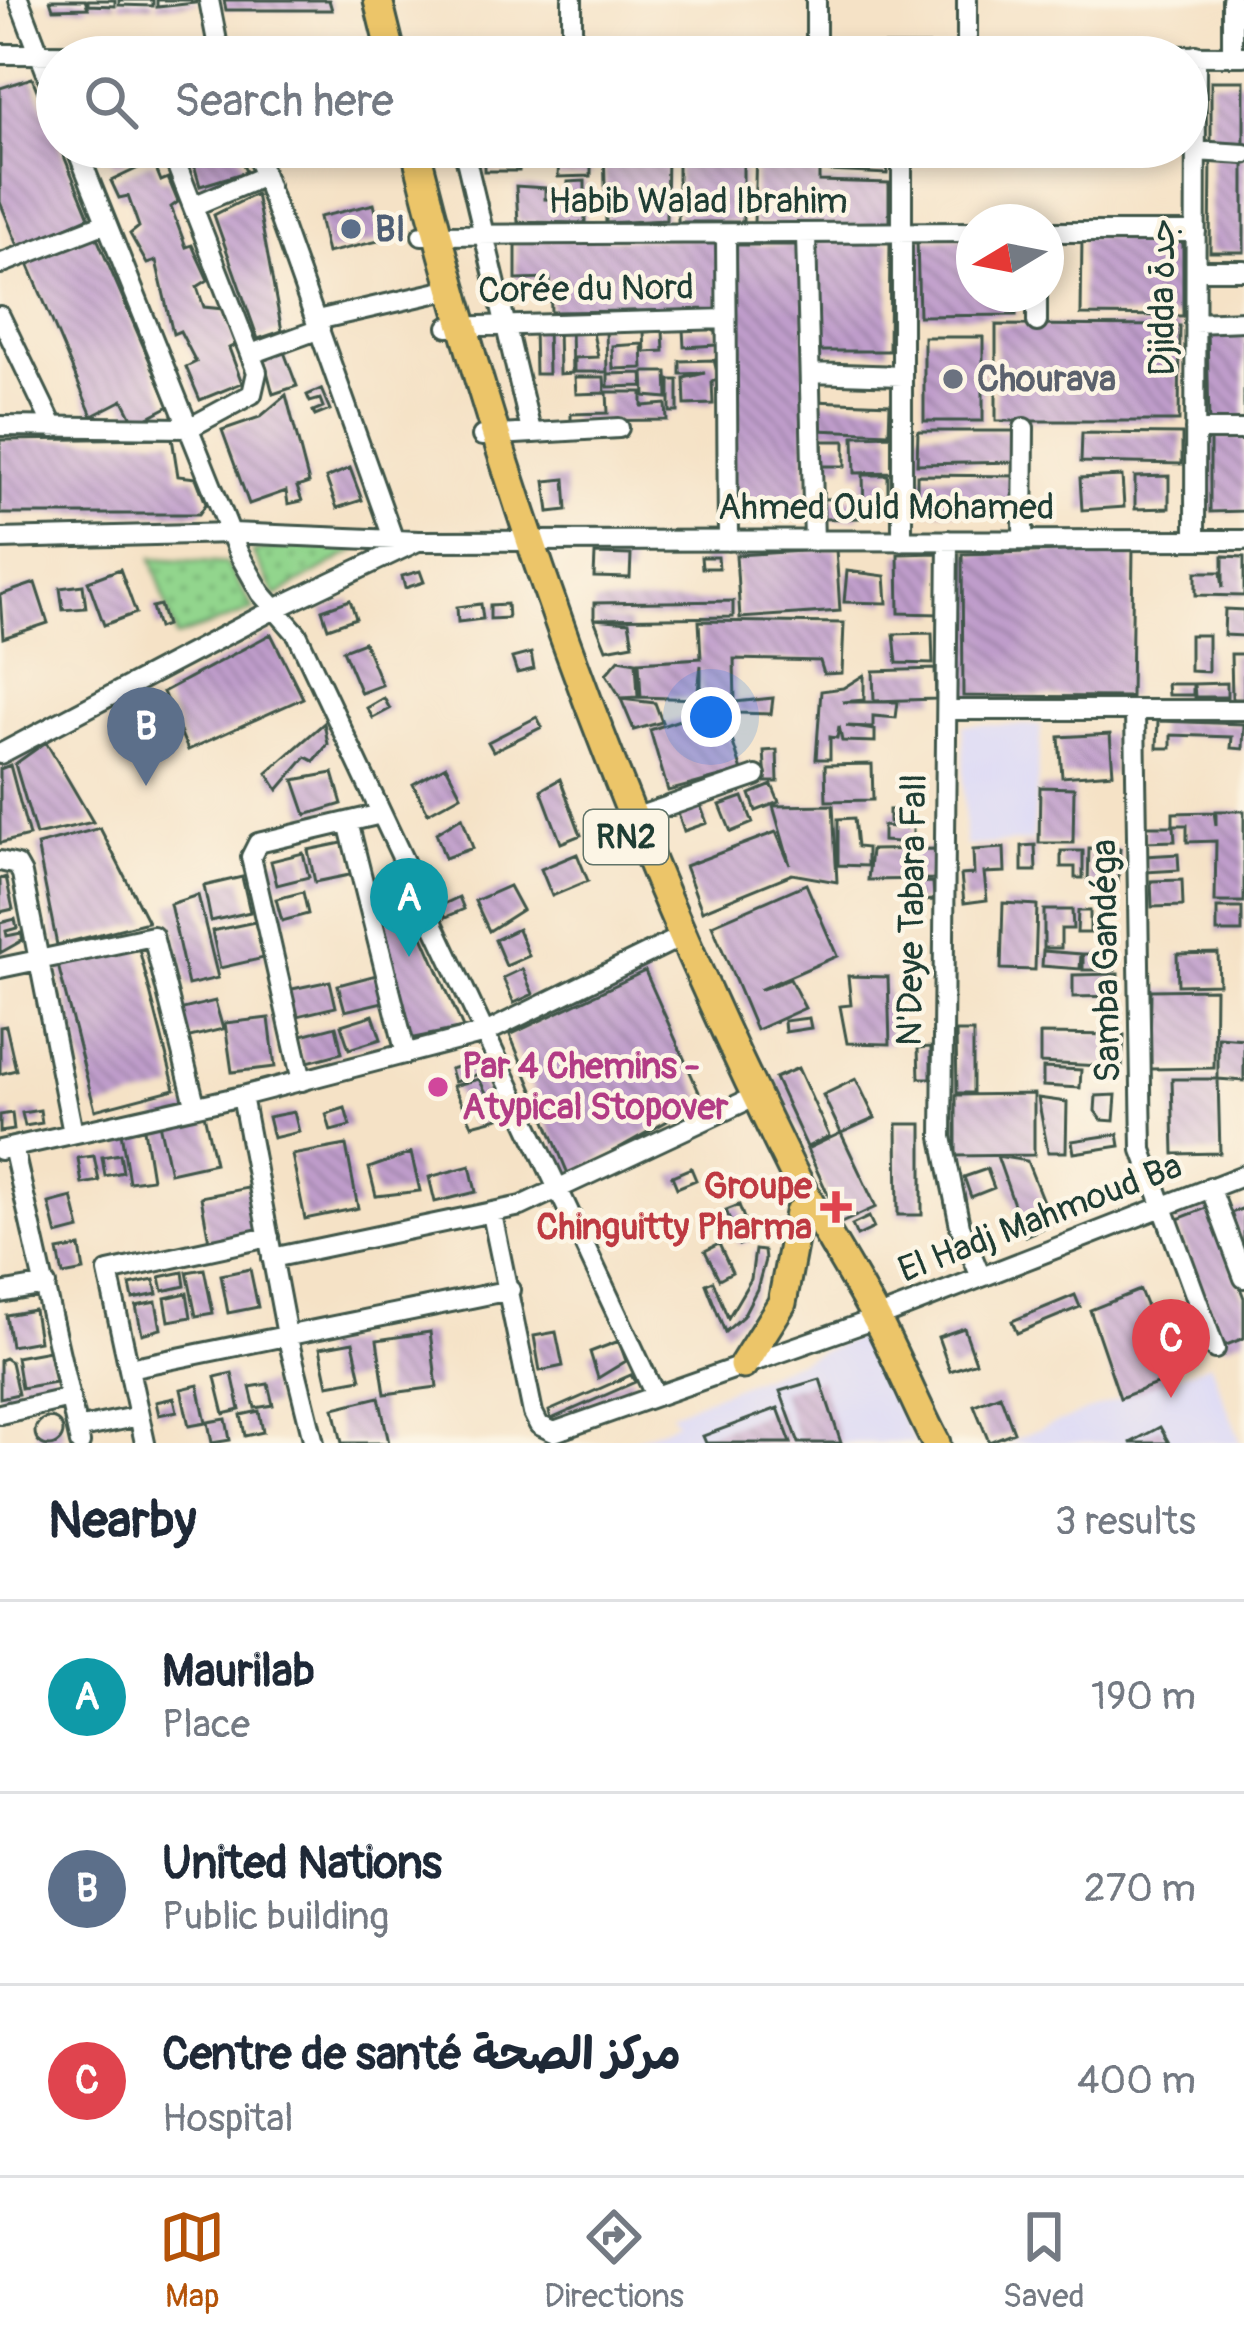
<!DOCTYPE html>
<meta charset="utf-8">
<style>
:root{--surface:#fff;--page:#f2f2f3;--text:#1f2937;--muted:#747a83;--line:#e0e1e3;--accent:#b45309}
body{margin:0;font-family:Pangolin,"Playpen Sans Arabic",sans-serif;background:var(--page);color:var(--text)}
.compass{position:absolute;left:956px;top:204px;width:108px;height:108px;border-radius:50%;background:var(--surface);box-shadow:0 6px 18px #0003;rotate:260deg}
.you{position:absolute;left:711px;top:717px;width:42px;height:42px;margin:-30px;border:9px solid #fff;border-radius:50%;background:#1a73e8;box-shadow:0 0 0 18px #1a73e833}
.badge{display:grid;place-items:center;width:78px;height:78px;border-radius:50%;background:var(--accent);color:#fff;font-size:39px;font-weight:700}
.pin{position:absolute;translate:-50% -99px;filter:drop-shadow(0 3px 6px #0008)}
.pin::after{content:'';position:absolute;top:63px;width:42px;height:36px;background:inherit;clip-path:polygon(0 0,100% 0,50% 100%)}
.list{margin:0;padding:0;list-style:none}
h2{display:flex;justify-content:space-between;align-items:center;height:156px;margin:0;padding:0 48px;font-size:51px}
h2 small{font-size:39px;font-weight:400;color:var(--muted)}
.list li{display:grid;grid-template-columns:78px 1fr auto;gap:36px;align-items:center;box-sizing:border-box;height:192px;padding:0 48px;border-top:3px solid var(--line)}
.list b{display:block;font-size:45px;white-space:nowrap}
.list p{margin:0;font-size:39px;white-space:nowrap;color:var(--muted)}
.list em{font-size:39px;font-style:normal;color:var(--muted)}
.icon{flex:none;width:66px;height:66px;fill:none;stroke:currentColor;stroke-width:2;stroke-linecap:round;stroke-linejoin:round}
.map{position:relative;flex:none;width:1244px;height:1443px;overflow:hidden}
.search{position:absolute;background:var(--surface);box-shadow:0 6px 18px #0003;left:36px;right:36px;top:36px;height:132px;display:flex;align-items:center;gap:30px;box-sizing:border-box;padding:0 42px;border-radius:66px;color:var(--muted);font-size:45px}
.sheet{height:732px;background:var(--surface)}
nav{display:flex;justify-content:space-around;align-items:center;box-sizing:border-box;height:168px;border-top:3px solid var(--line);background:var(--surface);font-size:33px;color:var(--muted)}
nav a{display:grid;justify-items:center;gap:6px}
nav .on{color:var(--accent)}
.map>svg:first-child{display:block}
.built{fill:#d9d7f8}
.park{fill:url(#park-dots);stroke:#588960;stroke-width:3}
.building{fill:url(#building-back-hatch)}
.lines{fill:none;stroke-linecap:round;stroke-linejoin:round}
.minor-casing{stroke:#3f564a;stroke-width:24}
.highway-casing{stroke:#3f564a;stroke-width:33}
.minor{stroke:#fff;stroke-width:18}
.highway{stroke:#ecc569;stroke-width:27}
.service-dot{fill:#5c6f8a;stroke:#fcf5e5;stroke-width:4.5}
.worship-dot{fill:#6b7280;stroke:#fcf5e5;stroke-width:4.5}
.hotel-dot{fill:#d1479c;stroke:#fcf5e5;stroke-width:4.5}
.health-dot{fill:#e0444e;stroke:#fcf5e5;stroke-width:4.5}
.labels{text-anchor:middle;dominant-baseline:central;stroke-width:9;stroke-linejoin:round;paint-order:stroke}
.shield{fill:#fcf5e5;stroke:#617469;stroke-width:3}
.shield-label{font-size:33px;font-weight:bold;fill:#1f3d34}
.street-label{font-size:36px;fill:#1f3d34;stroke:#fcf5e5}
.service-label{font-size:36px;font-weight:bold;fill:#4e5e75;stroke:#fcf5e5;text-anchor:start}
.worship-label{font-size:36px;font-weight:bold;fill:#5b616d;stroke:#fcf5e5;text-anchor:start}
.hotel-label{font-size:36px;font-weight:bold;fill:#b23c85;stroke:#fcf5e5;text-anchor:start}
.health-label{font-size:36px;font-weight:bold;fill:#be3a42;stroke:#fcf5e5;text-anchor:end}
</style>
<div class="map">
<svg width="1244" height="1443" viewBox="0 0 1244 1443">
<defs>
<pattern id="park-dots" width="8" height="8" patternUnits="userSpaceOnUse" patternTransform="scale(3)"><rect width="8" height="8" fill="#92d58d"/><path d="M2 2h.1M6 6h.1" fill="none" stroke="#77ae74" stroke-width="1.8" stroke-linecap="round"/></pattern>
<pattern id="building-back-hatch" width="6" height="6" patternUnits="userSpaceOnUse" patternTransform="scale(3)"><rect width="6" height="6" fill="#bf9dcb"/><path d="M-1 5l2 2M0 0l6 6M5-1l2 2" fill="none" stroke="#9b81a6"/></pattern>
</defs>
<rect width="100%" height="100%" fill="#fcf5e5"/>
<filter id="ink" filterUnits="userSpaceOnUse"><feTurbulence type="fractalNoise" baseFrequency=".00833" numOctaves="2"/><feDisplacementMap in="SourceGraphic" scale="24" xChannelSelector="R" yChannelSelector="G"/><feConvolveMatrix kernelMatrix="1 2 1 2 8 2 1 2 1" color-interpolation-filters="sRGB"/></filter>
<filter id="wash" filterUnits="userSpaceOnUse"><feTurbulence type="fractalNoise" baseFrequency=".004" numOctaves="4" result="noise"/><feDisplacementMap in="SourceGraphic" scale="48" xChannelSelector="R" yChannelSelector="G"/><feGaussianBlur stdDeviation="2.7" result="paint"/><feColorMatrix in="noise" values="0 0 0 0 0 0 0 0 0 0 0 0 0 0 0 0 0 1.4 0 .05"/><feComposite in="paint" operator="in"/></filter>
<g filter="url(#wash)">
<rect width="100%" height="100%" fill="#f5e2c6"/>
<path class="built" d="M963 725H1041L1033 841 965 846Z
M859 1336 915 1443H627L677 1422 671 1413Z
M1210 1363 1241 1443H1005Z"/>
<path class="park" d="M327 539 366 544 276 596 252 552Z
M152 558 226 563 254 610 176 637Z"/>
<g id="blocks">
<path class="building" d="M50 0H85L88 8 53 9Z
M88 0H115V6L88 5Z
M119 0H153V6L119 5Z
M157 0H196V3L157 7Z
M224 0H329L332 10H226Z
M32 78 89 217 19 248 0 202V88Z
M1211 81H1244V146L1211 145Z
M107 147H133L126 152V163L114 166Z
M189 147H236L246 172 200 186Z
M484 147H520L519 171H484Z
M556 147H590V154L556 155Z
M604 147H743V222H678V148L667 152 666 220 606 223Z
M756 147H819V181L889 183V228L754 224Z
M830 147H889L887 174 830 171Z
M1211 155H1244V252H1210Z
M559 158H591V176L558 177Z
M153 161 161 181 168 178 178 202 171 207 186 247 192 245 208 280 197 287 204 307 223 309 237 344 229 348 242 383 200 400 186 367 196 362 180 331 173 334 156 261 147 264 130 234 139 227 128 196 119 198 111 181Z
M585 181V223L518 222 516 186 545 188V199L567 200 568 182Z
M256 194 282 331 258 339 214 215Z
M374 204 383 240 327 253 319 217Z
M94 231 169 406 135 424 123 400 92 416 27 261Z
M1082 236 1183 237V316L1081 315Z
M720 238 721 310 551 312 550 279 516 280V240Z
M974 238V294H1015L1016 315 919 316 917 239Z
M814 241 890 242 889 351H814Z
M730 245H806L805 512H730Z
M996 325 1180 326 1179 421H996Z
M534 327H547L548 374H535Z
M558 327H571L572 373 559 374Z
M606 327 607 372H574V358L598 357 592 328Z
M1207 328H1244V425H1209Z
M683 329H710L716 332 717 345 684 347Z
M663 331 664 351 645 352 644 332Z
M924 337H983V421H924Z
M642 344 643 368 613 369 612 346Z
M284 352 297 386 273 394 264 360Z
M714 360 719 381H712L713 404 685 405 684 378 705 373 680 374V361Z
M644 372H667L668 398 645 396Z
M642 373 643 386 608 387V374Z
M575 377H604L605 393 576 394Z
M670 380H678V412H670Z
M321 389 330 410 315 416 313 411 323 407 320 399 310 402 307 395Z
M607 392H642V406L666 404 667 420 571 421V414L608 413Z
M286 395 309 483 297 487 302 501 288 504 286 491 249 504 222 430 260 417Z
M813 401 890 404 889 433 817 430Z
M918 431H1018L1017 462 917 464Z
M1082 433 1182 434V464L1081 462Z
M892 435 893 472 855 473 854 436Z
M1210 437H1244V511L1210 512Z
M172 438 178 476 196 478 206 504 199 514H0V440Z
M822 441H845V466H823Z
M350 468 362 500 337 508 326 478Z
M863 475H888V510H864Z
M917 475 1019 476 1018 512 917 510Z
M1122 476 1124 507 1082 510 1080 478Z
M1169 476V508L1135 509V477Z
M565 479 567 510 549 512 545 481Z
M858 498 859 518 822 519V499Z
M836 549 840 611 740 618 736 555Z
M1133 549 1131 697 963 696 962 554Z
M939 553 940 614 899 613 898 554Z
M595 554 631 555 630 578 594 577Z
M1223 556 1244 557V596L1196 595V572H1221L1223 588Z
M701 557H718L719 568H702Z
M120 569 136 613 104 625 88 581Z
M420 571 424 582 405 588 402 576Z
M847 571 885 576 887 603 844 602Z
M35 583 48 623 3 638 0 595Z
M83 585 86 608 63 610 60 588Z
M350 600 356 618 328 628 322 610Z
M733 601V617L594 619V603Z
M481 604 483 619 458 622 457 607Z
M507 604 508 618 490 619V605Z
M160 605 166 625 158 628 152 607Z
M1225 609 1244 610V636L1224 635Z
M594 619 629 622 633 644 606 649Z
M699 621 844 623 842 673 824 674 820 661 734 659 735 702 701 701V665L697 699 641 697 639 662 701 658Z
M932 633 933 664 897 663 894 634Z
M271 634 303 698 188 750 163 692Z
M1190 635H1208V672L1190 671Z
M364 642 382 685 361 693 343 650Z
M531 653 534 669 517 673 512 658Z
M1231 654H1244V699H1232Z
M619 659 636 662 638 697 621 698 606 674Z
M935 669 936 699 874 701 873 671Z
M864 675V700L842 702H898L896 718 873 716V727L846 726 875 730V742L842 741 839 726 837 738 830 737V759H816L821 691 843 688Z
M1227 683V697H1195L1194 684Z
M1167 684H1193V695H1168Z
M384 698 390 709 373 718 367 708Z
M773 698 771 714 738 713 735 702Z
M621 699 655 703 662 722 634 730Z
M721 706 742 771 668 791 650 730Z
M537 717 542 727 493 751 488 742Z
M1158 721 1244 724 1243 749 1231 748 1232 737 1171 735V748H1157Z
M324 723 328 744 314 761 306 757 278 790 267 773Z
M1110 734 1113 773 1062 777 1059 737Z
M46 742 93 822 36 835 15 764Z
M777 750 778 782H766L764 751Z
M872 764 873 800 826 801 825 765Z
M10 765 29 836 0 843V769Z
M446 766 461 795 428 813 413 784Z
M333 773 342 804 306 815 294 780Z
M560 779 581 835 561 843 541 790Z
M772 785 779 802 756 811 750 794Z
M1040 787 1074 788 1073 843H1039Z
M743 797 753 823 731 832 720 805Z
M698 799 707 823 684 831 676 807Z
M833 805 837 882 792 874 702 911 685 866 776 832 790 865 773 806Z
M913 809V843L883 841V826L905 828 906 821 889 822V810Z
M1216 811H1244V902H1215L1216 841 1187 842V825H1173V813L1214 812 1216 825Z
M462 817 473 848 445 858 436 833Z
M854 818 857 847 867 848V866L838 865V819Z
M1145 826H1174L1175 841 1145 842Z
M100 828 148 922 57 945 37 845Z
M347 842 354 874 315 882 308 850Z
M1035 845 1036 871H1022V846Z
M1004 848 1005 872 984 873 987 900 964 903 961 875 974 874 973 850Z
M1089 848 1120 849 1118 884 1088 883Z
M936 849 934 879 868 880 871 850Z
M1061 851H1083V878H1075V867H1061Z
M303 853 309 877 277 885 271 861Z
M577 854 588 881 552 896 541 869Z
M1178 854 1179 870 1146 872 1145 856Z
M394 870 463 1028 409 1039 365 887Z
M6 877 13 909 0 912V879Z
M242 877 250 912 211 921 204 886Z
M1182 880 1183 906 1152 907 1151 881Z
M933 882 934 900 909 902 908 883Z
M806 884 837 956 759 990 790 979 805 1008 756 1030 712 925Z
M509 886 522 910 489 931 475 901Z
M303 892 308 914 282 921 276 899Z
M198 895 218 978 188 985 170 904Z
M459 897 464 909 446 917 440 906Z
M1003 903 1037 905 1035 970 1001 969Z
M1217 908H1242V932H1217Z
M1044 910H1072L1073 929H1061V948H1044Z
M1078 911H1090V933H1077Z
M15 919 17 928 6 931 7 936 21 933 23 940 0 953V923Z
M255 922 264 958 220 968 212 931Z
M518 929 529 956 506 966 495 940Z
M137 941 175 1089 95 1110 57 961Z
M1043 951 1081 954 1080 969 1042 966Z
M1218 953 1219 984 1178 985 1177 954Z
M1083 954H1115V970H1083Z
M522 969 533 994 514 1003 503 978Z
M645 971 703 1101 569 1176 510 1035Z
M380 974 387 1001 345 1011 338 985Z
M1118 974V996L1073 997V975Z
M848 976 888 977 890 1044 847 1043 840 1006 851 1005Z
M330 981 336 1007 289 1018 283 991Z
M1215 989 1214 1068 1150 1069 1151 990Z
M215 1001 223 1029 186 1038 179 1010Z
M373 1015 381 1039 349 1049 341 1025Z
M269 1018 275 1067 232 1072 225 1023Z
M809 1018 811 1028 785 1032 784 1021Z
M6 1026 16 1070 0 1074V1027Z
M336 1026 342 1053 304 1063 298 1036Z
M956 1032H973V1093H957Z
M1040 1034 1124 1035 1122 1067 1040 1063Z
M1218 1037 1244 1039V1081L1218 1079Z
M931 1047V1078H919L918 1048Z
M479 1061 482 1073 454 1082 450 1069Z
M798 1068 829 1136 807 1147 775 1078Z
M1043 1068 1081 1070 1080 1088 1043 1086Z
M479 1079 499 1118 472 1125 453 1086Z
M856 1079 875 1118 841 1133 823 1095Z
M1172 1079H1218L1220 1153 1174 1154Z
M1034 1094V1155L956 1156V1095Z
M1116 1095 1114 1121 1102 1120 1095 1111 1096 1096Z
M1038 1098 1067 1102 1066 1152H1048Z
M202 1105 215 1163 170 1173 157 1114Z
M345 1108 350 1126 331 1131 326 1114Z
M40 1110 42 1123 25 1126 22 1113Z
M294 1112 299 1132 273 1138 268 1117Z
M12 1113 14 1130 0 1132V1115Z
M897 1124H922V1215H898Z
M144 1129 152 1179 129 1182 121 1132Z
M841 1133 876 1207 841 1223 807 1149Z
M1118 1134 1120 1146 1074 1153 1072 1141Z
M346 1145 358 1208 305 1219 292 1155Z
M411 1153 420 1191 376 1196 369 1168Z
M120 1154 123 1172 105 1176 102 1157Z
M94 1156 99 1181 82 1184 78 1158Z
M997 1156 1027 1161 1052 1224 1025 1236Z
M470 1166 476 1192 435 1202 429 1177Z
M691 1168 696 1180 677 1188 672 1176Z
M987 1169 994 1188 971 1197 964 1177Z
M253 1187 261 1231 209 1241 201 1197Z
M72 1197 80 1229 57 1235 49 1203Z
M739 1205 752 1240 739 1245 726 1210Z
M1209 1207 1244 1298V1338L1224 1346 1175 1220Z
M1244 1208V1249H1243L1231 1213Z
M869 1217 874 1228 857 1236 852 1225Z
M719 1244 732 1272 719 1279 705 1251Z
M80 1247 84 1271 63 1275 58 1251Z
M755 1250 764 1251 765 1260 757 1289 743 1316 725 1332 706 1284 713 1281 728 1318 751 1279Z
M204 1269 213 1313 196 1316 187 1272Z
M250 1269 258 1307 228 1313 221 1275Z
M183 1272 185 1286 163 1291 160 1277Z
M154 1280 157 1294 133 1299 130 1285Z
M1140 1290 1175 1377 1120 1398 1090 1310Z
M187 1293 191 1317 169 1321 165 1298Z
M1075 1295 1080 1307 1017 1333 1012 1321Z
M156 1302 161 1329 142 1334 136 1306Z
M34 1310 39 1341 11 1346 6 1315Z
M964 1328 976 1362 950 1371 938 1337Z
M430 1332 437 1387 385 1394 377 1340Z
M556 1332 563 1366 540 1371 534 1336Z
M619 1341 626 1361 598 1378 590 1352Z
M353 1342 361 1379 328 1385 320 1348Z
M49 1351 55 1382 21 1388 16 1357Z
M5 1358 11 1362 18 1394 0 1398V1360Z
M232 1373 240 1410 224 1414 215 1377Z
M631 1375 635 1382 551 1419 549 1411Z
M820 1379 841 1443H799L780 1391Z
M268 1384 273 1405 255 1408 250 1387Z
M198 1385 206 1423 189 1426 181 1389Z
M1000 1395 1014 1432 989 1442 974 1405Z
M379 1397 389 1443H342L334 1408Z
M174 1398 177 1411 159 1415 156 1402Z
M778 1408 791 1443H706L703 1436Z
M259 1411 263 1432 245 1436 241 1415Z
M35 1432a14 14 0 1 1 28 0a14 14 0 1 1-28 0Z
M226 1419 230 1440 212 1443 208 1422Z
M1160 1427 1169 1443H1130Z"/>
</g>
</g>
<g filter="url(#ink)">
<use href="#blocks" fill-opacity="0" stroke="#3f564a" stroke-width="3"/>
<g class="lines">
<defs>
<path id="minor" d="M19 0 57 100
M209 0 220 57
M572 0V53
M1232 0V56
M0 54 1244 56
M816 54V0
M967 55V0
M76 147 239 554 261 593 297 634 655 1395
M254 147 393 538
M463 147 531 431
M1196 151 1244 154
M193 206 264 176
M1046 232H1196
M422 235 974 232
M726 235 728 541
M806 235 814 541
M0 264 106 223
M1196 270H1244
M0 316 54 428
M317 320 452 289
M1037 322V294
M1195 323 1244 321
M448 327 726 319
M251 354 320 329
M810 373 902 376
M0 426 189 428 252 394 257 372 174 158
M1195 430H1244
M482 436 619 428
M0 539 231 533 419 541 1244 540
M948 540 942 1137 960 1226 980 1275
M1023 540 1024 428
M1195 540 1196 55
M902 541V147
M949 710H1244
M1135 712 1142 1150 1215 1349
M0 754 275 609 418 541
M634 818 756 776
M348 822 406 1054
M0 861 17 865 22 874 73 1133
M0 968 153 936 195 1104
M302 1081 251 857 258 843 381 814
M242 1096 287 1335 314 1443
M13 1147 80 1443
M0 1150 242 1096 485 1033 683 936
M1210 1187 1244 1278
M492 1214 533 1413 539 1425 554 1432 861 1324 1244 1175
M272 1258 521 1206 756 1096
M0 1293 46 1285
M129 1368 510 1290
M0 1414 70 1398
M77 1429 139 1416
M145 1443 108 1272 269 1237"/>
<path id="highway" d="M378 0 392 57
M415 147C503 500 630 844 792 1170 818 1221 850 1269 877 1320 898 1360 915 1403 936 1443
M743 1365 782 1303 799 1213 811 1207"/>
</defs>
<use href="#minor" class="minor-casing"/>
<use href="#highway" class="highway-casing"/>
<use href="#minor" class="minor"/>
<use href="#highway" class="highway"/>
</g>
</g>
<circle class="service-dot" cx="351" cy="229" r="12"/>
<circle class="worship-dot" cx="953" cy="379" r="12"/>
<circle class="hotel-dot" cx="438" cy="1087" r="12"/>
<path class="health-dot" d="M830 1189h12v12h12v12h-12v12h-12v-12h-12v-12h12z"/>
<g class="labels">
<rect class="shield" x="584" y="810" width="84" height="54" rx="9"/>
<g class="shield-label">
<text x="626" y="837">RN2</text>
</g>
<g class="street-label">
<text x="698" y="201">Habib Walad Ibrahim</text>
<text transform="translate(586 289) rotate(-1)">Corée du Nord</text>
<text transform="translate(1162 297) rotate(-90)">Djidda جدة</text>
<text x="886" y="507">Ahmed Ould Mohamed</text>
<text transform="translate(912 910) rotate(-89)">N'Deye Tabara Fall</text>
<text transform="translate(1106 961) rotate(-91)">Samba Gandéga</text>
<text transform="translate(1040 1218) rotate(-21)">El Hadj Mahmoud Ba</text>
</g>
<g class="service-label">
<text x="375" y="229">BI</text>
</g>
<g class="worship-label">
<text x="977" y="379">Chourava</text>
</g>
<g class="hotel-label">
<text x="462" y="1066">Par 4 Chemins -<tspan x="462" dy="41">Atypical Stopover</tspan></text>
</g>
<g class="health-label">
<text x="812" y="1186">Groupe<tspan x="812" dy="41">Chinguitty Pharma</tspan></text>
</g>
</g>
</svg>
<svg class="compass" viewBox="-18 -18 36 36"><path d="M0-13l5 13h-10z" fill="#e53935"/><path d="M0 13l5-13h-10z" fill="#747a83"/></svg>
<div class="you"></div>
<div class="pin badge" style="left:409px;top:957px;background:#0f9aa8">A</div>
<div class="pin badge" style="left:146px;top:786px;background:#5c6f8a">B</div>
<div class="pin badge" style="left:1171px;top:1398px;background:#e0444e">C</div>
<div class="search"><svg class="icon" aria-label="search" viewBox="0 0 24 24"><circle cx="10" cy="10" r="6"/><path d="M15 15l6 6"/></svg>Search here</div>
</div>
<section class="sheet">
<h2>Nearby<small>3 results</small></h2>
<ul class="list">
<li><span class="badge" style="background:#0f9aa8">A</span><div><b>Maurilab</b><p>Place</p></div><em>190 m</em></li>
<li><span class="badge" style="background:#5c6f8a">B</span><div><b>United Nations</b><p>Public building</p></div><em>270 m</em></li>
<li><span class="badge" style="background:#e0444e">C</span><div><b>Centre de santé مركز الصحة</b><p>Hospital</p></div><em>400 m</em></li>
</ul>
</section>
<nav>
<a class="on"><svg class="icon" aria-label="map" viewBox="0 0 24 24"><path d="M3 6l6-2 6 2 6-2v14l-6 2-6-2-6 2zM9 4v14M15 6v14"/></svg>Map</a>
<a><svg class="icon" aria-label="directions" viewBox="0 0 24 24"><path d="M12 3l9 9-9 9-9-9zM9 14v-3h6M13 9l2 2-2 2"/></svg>Directions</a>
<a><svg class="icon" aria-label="saved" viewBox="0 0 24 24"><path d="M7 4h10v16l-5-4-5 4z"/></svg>Saved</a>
</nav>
